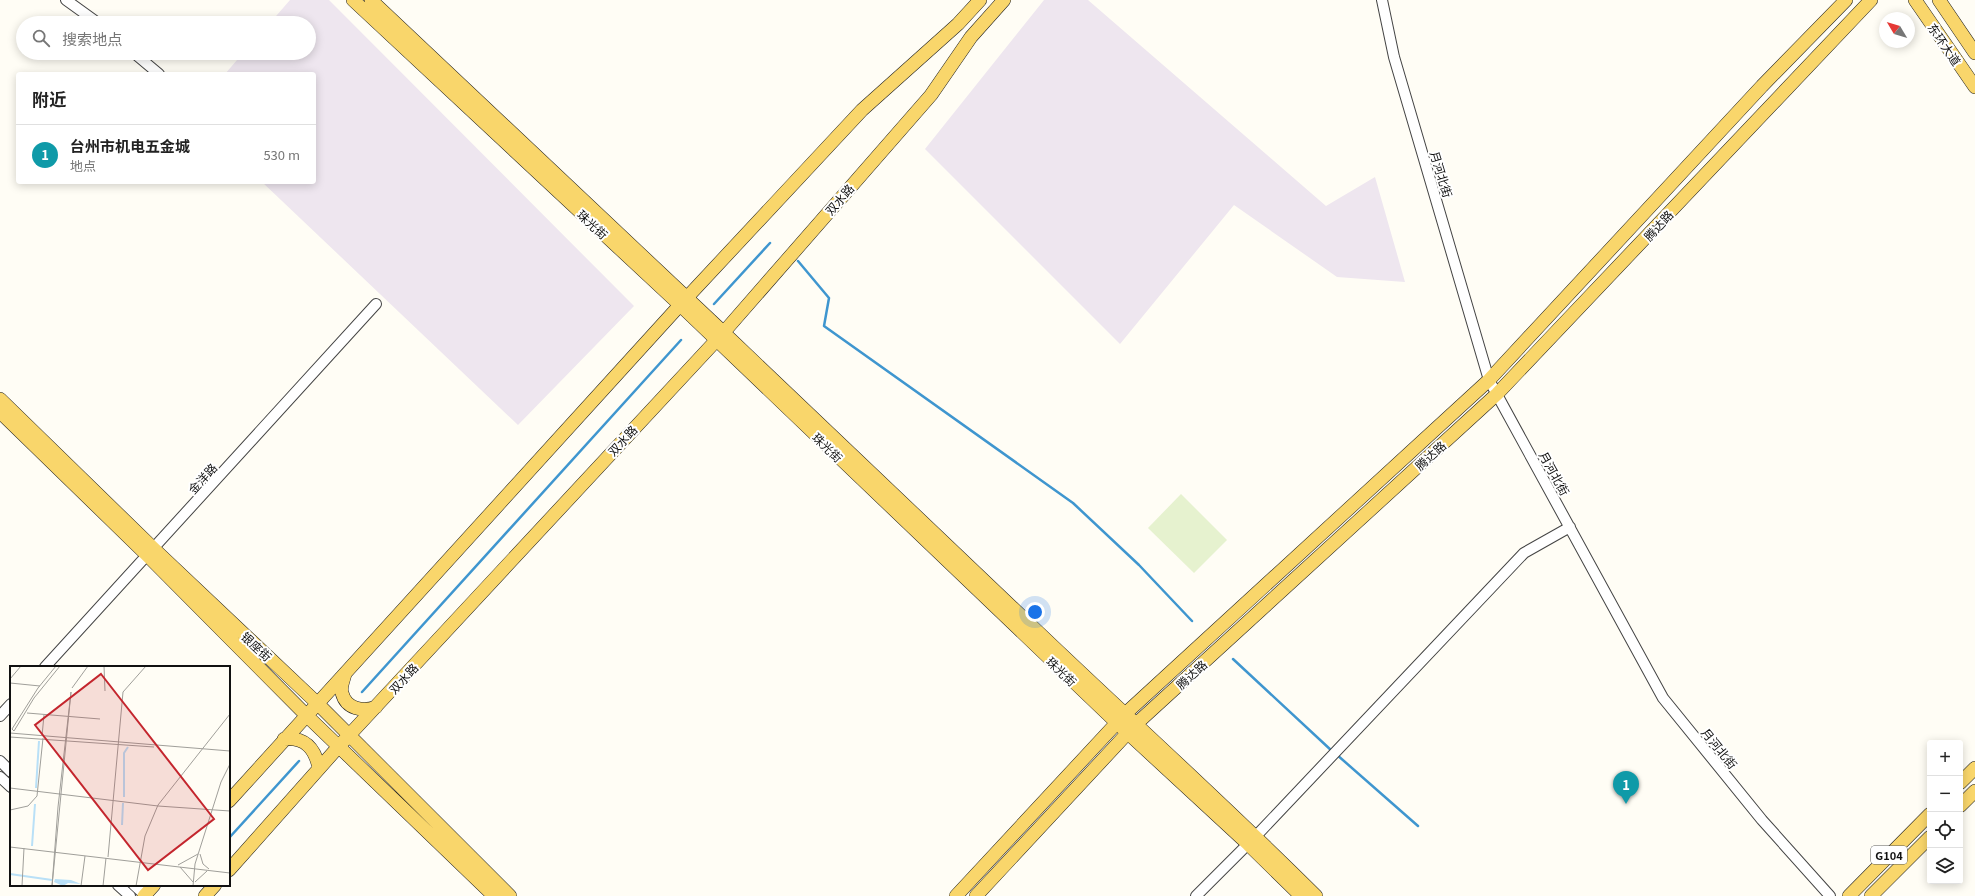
<!DOCTYPE html>
<html lang="zh">
<meta charset="utf-8">
<style>
:root{--surface:#fff;--page:#f6f6f6;--text:#222;--muted:#767676;--line:#e0e0e0;--accent:#b45309}
body{margin:0;font-family:Georgia,"Noto Sans SC",serif;background:var(--page);color:var(--text)}
.controls{position:absolute;right:12px;bottom:12px;display:grid;overflow:hidden;border-radius:4px;box-shadow:0 2px 10px #0003}
.controls button{width:36px;height:36px;display:grid;place-items:center;padding:0;border:0;border-bottom:1px solid var(--line);background:var(--surface);color:var(--text);font:20px sans-serif}
.compass{position:absolute;left:1879px;top:12px;width:36px;height:36px;border-radius:50%;background:var(--surface);box-shadow:0 2px 10px #0003;rotate:308deg}
.you{position:absolute;left:1035px;top:612px;width:14px;height:14px;margin:-10px;border:3px solid #fff;border-radius:50%;background:#1a73e8;box-shadow:0 0 0 6px #1a73e833}
.badge{display:grid;place-items:center;width:26px;height:26px;border-radius:50%;background:var(--accent);color:#fff;font-size:13px;font-weight:700}
.pin{position:absolute;translate:-50% -33px;filter:drop-shadow(0 1px 2px #0008)}
.pin::after{content:'';position:absolute;top:21px;width:14px;height:12px;background:inherit;clip-path:polygon(0 0,100% 0,50% 100%)}
.list{margin:0;padding:0;list-style:none}
h2{display:flex;justify-content:space-between;align-items:center;height:52px;margin:0;padding:0 16px;font-size:17px}
h2 small{font-size:13px;font-weight:400;color:var(--muted)}
.list li{display:grid;grid-template-columns:26px 1fr auto;gap:12px;align-items:center;box-sizing:border-box;height:60px;padding:0 16px;border-top:1px solid var(--line)}
.list b{display:block;font-size:15px;white-space:nowrap}
.list p{margin:0;font-size:13px;white-space:nowrap;color:var(--muted)}
.list em{font-size:13px;font-style:normal;color:var(--muted)}
.icon{flex:none;width:22px;height:22px;fill:none;stroke:currentColor;stroke-width:2;stroke-linecap:round;stroke-linejoin:round}
.map{position:relative;flex:none;width:1975px;height:896px;overflow:hidden}
.search{position:absolute;background:var(--surface);box-shadow:0 2px 10px #0003;left:16px;top:16px;width:300px;height:44px;display:flex;align-items:center;gap:10px;box-sizing:border-box;padding:0 14px;border-radius:22px;color:var(--muted);font-size:15px}
.panel{position:absolute;background:var(--surface);box-shadow:0 2px 10px #0003;left:16px;top:72px;width:300px;height:112px;border-radius:4px}
.map>svg:first-child{display:block}
.industrial{fill:#eee6ef}
.pitch{fill:#e6f2cf}
.lines{fill:none;stroke-linecap:round;stroke-linejoin:round}
.stream{stroke:#3f96cf;stroke-width:2.5}
.minor-casing{stroke:#444;stroke-width:12}
.major-casing{stroke:#222;stroke-width:14}
.minor{stroke:#fff;stroke-width:10}
.major{stroke:#f9d66b;stroke-width:13}
.labels{text-anchor:middle;dominant-baseline:central;stroke-width:4;stroke-linejoin:round;paint-order:stroke}
.shield{fill:#fff;stroke:#585858;stroke-width:1}
.shield-label{font-size:11px;font-weight:bold;fill:#111}
.street-label{font-size:12px;fill:#111;stroke:#fff}
.inset-river{fill:none;stroke:#b9e0f7;stroke-width:2}
.inset-road{fill:none;stroke:#a09f9a;stroke-width:1}
.view{fill:#c4262e;fill-opacity:0.15;stroke:#c4262e;stroke-width:2}
.inset-edge{fill:none;stroke:#111;stroke-width:2}
</style>
<div class="map">
<svg width="1975" height="896" viewBox="0 0 1975 896">
<rect width="100%" height="100%" fill="#fffdf5"/>
<path class="industrial" d="M290 0H329L634 306 518 425 262 182H314V74H225L243 53H309V23H270Z
M1044 0H1088L1326 206 1375 177 1405 282 1337 277 1234 205 1120 344 925 149Z"/>
<path class="pitch" d="M1181 494 1227 540 1194 573 1148 528Z"/>
<g class="lines">
<path class="stream" d="M798 261 829 298 824 326 1073 503 1139 565 1192 621
M714 304 770 243
M1233 659 1332 751
M362 692 681 340
M1336 754 1418 826
M229 838 299 761"/>
<defs>
<path id="minor" d="M66 0 98 23
M1382 0 1394 57 1489 380 1663 698 1762 820 1830 896
M134 53 159 74
M45 667 376 304
M0 716 11 704
M0 761 11 772
M0 777 11 787
M118 885 130 896
M134 885 145 895
M1196 896 1256 836 1524 553 1570 527"/>
<path id="major" d="M353 0 680 305 1117 723 1248 844 1301 896
M371 0C594 209 815 419 1036 630 1129 719 1225 805 1316 896
M1915 0 1975 87
M1939 0 1975 53
M0 399 154 549 317 703 510 896
M0 412 148 556 306 715 494 896
M345 674C344 679 340 687 342 693 346 709 363 712 376 707
M284 739C306 737 315 749 319 768
M1960 783 1975 768
M229 801 680 305 862 110 958 24 980 0
M1960 806 1975 791
M229 870 340 745 724 332 931 95 971 37 1004 0
M144 896 154 885
M205 896 215 885
M956 896 1125 714 1489 380 1762 86 1846 0
M976 896 1135 725 1497 394 1871 0
M1849 896 1930 814
M1871 896 1930 837"/>
</defs>
<use href="#minor" class="minor-casing"/>
<use href="#major" class="major-casing"/>
<use href="#minor" class="minor"/>
<use href="#major" class="major"/>
</g>
<g class="labels">
<rect class="shield" x="1871" y="846" width="36" height="18" rx="3"/>
<g class="shield-label">
<text x="1889" y="855">G104</text>
</g>
<g class="street-label">
<text transform="translate(1945 44) rotate(56)">东环大道</text>
<text transform="translate(1442 174) rotate(73)">月河北街</text>
<text transform="translate(839 199) rotate(-49)">双水路</text>
<text transform="translate(593 224) rotate(43)">珠光街</text>
<text transform="translate(1658 225) rotate(-47)">腾达路</text>
<text transform="translate(622 440) rotate(-47)">双水路</text>
<text transform="translate(828 447) rotate(44)">珠光街</text>
<text transform="translate(1430 455) rotate(-42)">腾达路</text>
<text transform="translate(1555 473) rotate(61)">月河北街</text>
<text transform="translate(202 478) rotate(-48)">金洋路</text>
<text transform="translate(257 646) rotate(43)">银座街</text>
<text transform="translate(1062 671) rotate(44)">珠光街</text>
<text transform="translate(1191 674) rotate(-42)">腾达路</text>
<text transform="translate(403 678) rotate(-47)">双水路</text>
<text transform="translate(1720 748) rotate(51)">月河北街</text>
</g>
</g>
<g transform="translate(10 666)">
<rect width="220" height="220" fill="#fffdf5"/>
<path d="M45 213 61 214 71 218 58 217 53 220 44 216Z" fill="#b9e0f7"/>
<path class="inset-river" d="M26 122 29 75M114 131V87L118 81M112 159 113 137M22 180 25 138M0 208 42 214"/>
<path class="inset-road" d="M94 0 95 25M0 13 11 0M0 17 30 20M62 22 78 0M17 47 90 53M2 63 4 65 24 32 50 0M2 63 28 22 46 0M0 67 220 85M32 70 34 49M0 71 144 81M0 122 148 140 220 145M0 144 18 140 27 130 33 72M0 181 220 207M190 188 193 198 199 203M98 191 113 26 136 0M168 199 188 188M170 201 183 216M185 216 197 205M12 220 14 182M42 220 48 141 61 26 42 220M71 220 75 190M93 220 96 192M126 220 135 170 148 139 220 48M183 220 185 198 211 116 220 98"/>
<path class="view" d="M91 8 204 153 138 204 25 59Z"/>
<rect width="220" height="220" class="inset-edge"/>
</g>
</svg>
<div class="controls">
<button>+</button>
<button>−</button>
<button><svg class="icon" aria-label="locate" viewBox="0 0 24 24"><circle cx="12" cy="12" r="6"/><path d="M12 2v4M12 18v4M2 12h4M18 12h4"/></svg></button>
<button><svg class="icon" aria-label="layers" viewBox="0 0 24 24"><path d="M12 4l9 5-9 5-9-5zM3 14l9 5 9-5"/></svg></button>
</div>
<svg class="compass" viewBox="-18 -18 36 36"><path d="M0-13l5 13h-10z" fill="#e53935"/><path d="M0 13l5-13h-10z" fill="#767676"/></svg>
<div class="you"></div>
<div class="pin badge" style="left:1626px;top:804px;background:#0f9aa8">1</div>
<div class="search"><svg class="icon" aria-label="search" viewBox="0 0 24 24"><circle cx="10" cy="10" r="6"/><path d="M15 15l6 6"/></svg>搜索地点</div>
<section class="panel">
<h2>附近<small></small></h2>
<ul class="list">
<li><span class="badge" style="background:#0f9aa8">1</span><div><b>台州市机电五金城</b><p>地点</p></div><em>530 m</em></li>
</ul>
</section>
</div>
